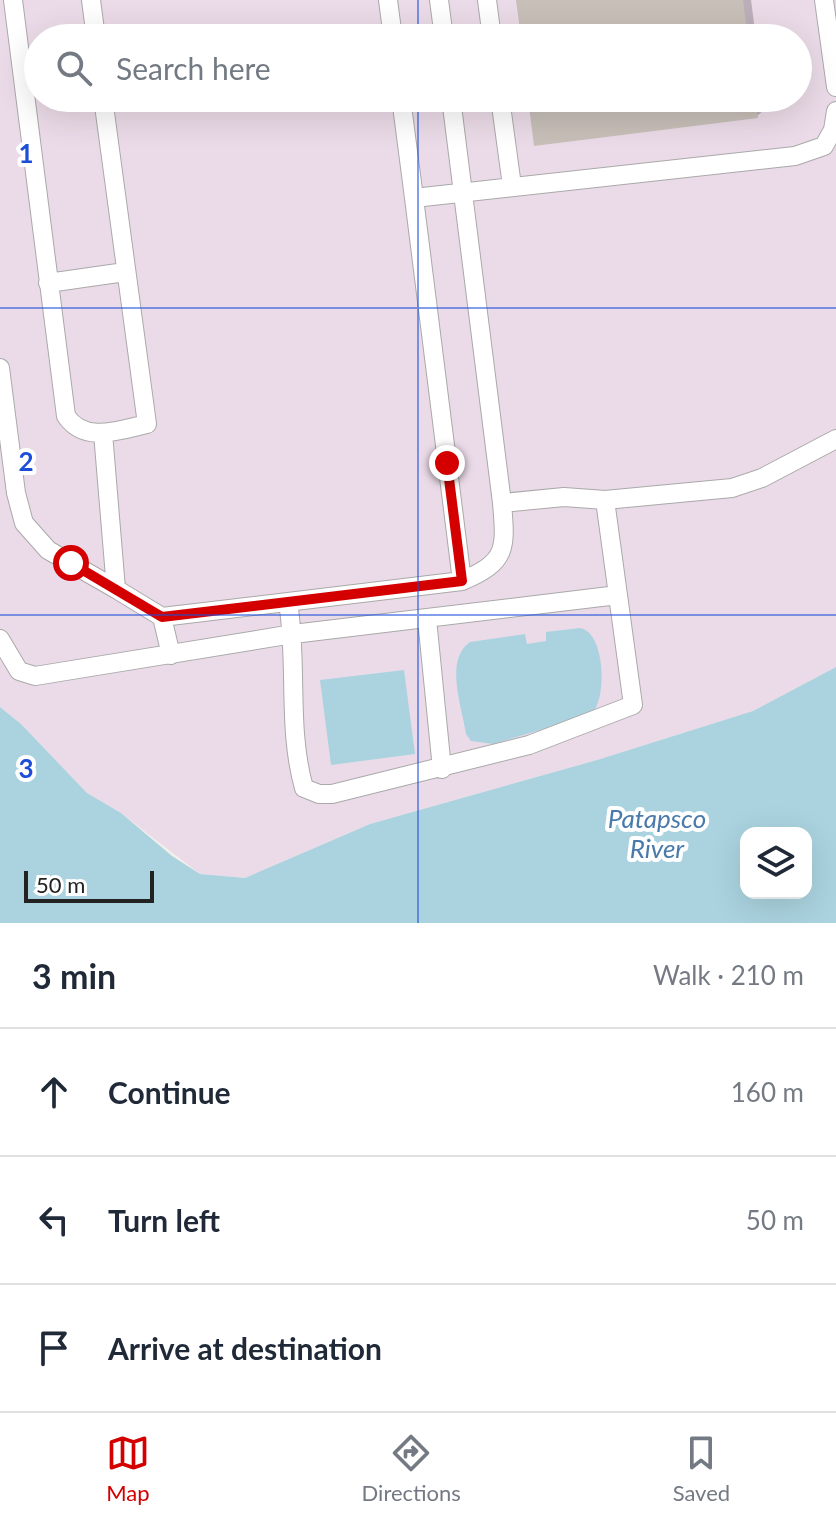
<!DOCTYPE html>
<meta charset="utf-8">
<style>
:root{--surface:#fff;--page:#f6f6f7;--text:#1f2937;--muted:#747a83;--line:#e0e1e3;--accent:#d40000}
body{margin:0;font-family:Lato,sans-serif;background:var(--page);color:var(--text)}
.controls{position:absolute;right:24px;bottom:24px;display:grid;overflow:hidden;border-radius:16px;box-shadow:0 8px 32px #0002}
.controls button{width:72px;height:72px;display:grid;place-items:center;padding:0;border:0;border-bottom:2px solid var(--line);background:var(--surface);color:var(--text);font:40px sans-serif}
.scale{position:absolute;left:24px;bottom:20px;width:130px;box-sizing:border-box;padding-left:8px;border:4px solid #222;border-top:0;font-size:22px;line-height:28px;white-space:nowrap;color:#222;-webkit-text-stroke:6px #fff;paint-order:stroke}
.stop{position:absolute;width:24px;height:24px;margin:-18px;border:6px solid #d40000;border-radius:50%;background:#fff}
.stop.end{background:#d40000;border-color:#fff;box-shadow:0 2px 8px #0008}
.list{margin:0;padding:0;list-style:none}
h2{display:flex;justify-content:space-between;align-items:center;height:104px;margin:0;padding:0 32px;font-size:34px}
h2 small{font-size:26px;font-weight:400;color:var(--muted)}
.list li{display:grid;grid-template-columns:52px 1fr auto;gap:24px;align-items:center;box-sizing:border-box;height:128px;padding:0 32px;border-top:2px solid var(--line)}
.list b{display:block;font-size:30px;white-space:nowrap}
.list em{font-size:26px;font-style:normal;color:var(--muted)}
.icon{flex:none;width:44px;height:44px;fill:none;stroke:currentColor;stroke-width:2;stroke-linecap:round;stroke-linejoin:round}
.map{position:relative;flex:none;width:836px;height:923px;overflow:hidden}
.search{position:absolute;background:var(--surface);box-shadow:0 8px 32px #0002;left:24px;right:24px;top:24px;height:88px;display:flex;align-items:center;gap:20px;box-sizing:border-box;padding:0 28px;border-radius:44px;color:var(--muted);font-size:30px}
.sheet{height:488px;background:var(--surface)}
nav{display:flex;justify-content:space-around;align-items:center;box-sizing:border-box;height:112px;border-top:2px solid var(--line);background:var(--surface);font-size:22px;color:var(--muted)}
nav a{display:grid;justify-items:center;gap:4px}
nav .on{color:var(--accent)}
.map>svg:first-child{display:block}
.industrial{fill:#ebdbe8;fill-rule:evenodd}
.water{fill:#aad3df;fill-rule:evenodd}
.shadow{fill:#0003}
.building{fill:#c7bfb8}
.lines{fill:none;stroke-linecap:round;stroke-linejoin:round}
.minor-casing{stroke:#a9a9a9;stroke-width:20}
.minor{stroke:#fff;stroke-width:18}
.route{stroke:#d40000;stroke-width:10}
.grid{fill:none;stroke:#1d4ed8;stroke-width:2;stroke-opacity:0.55}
.labels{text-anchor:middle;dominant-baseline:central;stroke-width:8;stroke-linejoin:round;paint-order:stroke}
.water-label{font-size:26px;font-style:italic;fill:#4a7aab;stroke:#fff}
.grid-label{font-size:26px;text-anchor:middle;font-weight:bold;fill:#1d4ed8;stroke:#fff;stroke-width:8;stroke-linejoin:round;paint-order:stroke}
</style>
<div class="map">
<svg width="836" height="923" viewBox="0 0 836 923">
<rect width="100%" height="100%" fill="#f2efe9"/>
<path class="industrial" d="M0 0H836V667L753 711 597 760 370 824 245 878 200 874 121 813 87 793 21 724 0 707ZM38 38H798V98H38Z"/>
<path class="water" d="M580 628C605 632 608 698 591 715L493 744 471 741 466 734C462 707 444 660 470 642L525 634 527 644 546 641V632Z
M836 667V923H0V707L21 724 87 793 121 813 172 856 200 874 245 878 370 824 597 760 753 711ZM806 833V893H746V833Z
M404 670 415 754 331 765 320 680Z"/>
<path class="shadow" d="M518 0H751L756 38H523Z
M530 98H763L765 109 757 116Z"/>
<path class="building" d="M516 0H743L748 38H521Z
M528 98H755L758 118 534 146Z"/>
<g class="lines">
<defs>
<path id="minor" d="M13 0 66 416C85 444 119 430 147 424L103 98
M91 0 96 38
M388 0 393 38
M439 0 444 38
M487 0 492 38
M824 0 836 87
M401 98 414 198 795 156 824 146 833 130 836 111
M500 98 512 186
M414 198 462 581
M48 283 125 272
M0 368 16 493 24 523 48 550 116 589
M103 433 116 589 162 617 171 655
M502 503 564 497 605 500 732 488 762 478 836 439
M288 602C298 664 287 728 304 788L319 794H332L529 745 633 705 605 500
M162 617 462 581C507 562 506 549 502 503L451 98
M427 619 442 769
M0 639 19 671 35 676 293 634 618 595"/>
</defs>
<use href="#minor" class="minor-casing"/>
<use href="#minor" class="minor"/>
</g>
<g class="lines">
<path class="route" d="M71 563 162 617 462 581 447 463"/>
</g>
<path class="grid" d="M418 0V38M418 98V923M0 308H836M0 615H836"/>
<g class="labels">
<g class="water-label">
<text x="657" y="818">Patapsco<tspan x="657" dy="30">River</tspan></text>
</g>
</g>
<g class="grid-label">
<text x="26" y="163">1</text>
<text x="26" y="471">2</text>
<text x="26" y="778">3</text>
</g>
</svg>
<div class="controls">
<button><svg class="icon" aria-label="layers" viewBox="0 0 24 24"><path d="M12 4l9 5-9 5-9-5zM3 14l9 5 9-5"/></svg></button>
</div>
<div class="scale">50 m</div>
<div class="stop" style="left:71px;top:563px"></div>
<div class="stop end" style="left:447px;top:463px"></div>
<div class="search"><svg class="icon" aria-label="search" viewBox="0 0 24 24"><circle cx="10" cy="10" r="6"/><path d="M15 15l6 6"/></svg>Search here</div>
</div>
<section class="sheet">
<h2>3 min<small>Walk · 210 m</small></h2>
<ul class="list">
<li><svg class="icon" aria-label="ahead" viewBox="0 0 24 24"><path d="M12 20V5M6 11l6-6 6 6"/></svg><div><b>Continue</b></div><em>160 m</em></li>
<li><svg class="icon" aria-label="left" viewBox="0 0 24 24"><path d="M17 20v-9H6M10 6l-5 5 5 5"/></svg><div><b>Turn left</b></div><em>50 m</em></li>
<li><svg class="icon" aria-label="arrive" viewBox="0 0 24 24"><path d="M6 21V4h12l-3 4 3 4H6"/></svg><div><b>Arrive at destination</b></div></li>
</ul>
</section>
<nav>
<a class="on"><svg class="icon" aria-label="map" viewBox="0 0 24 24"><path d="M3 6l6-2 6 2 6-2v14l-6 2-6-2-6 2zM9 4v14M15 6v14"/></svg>Map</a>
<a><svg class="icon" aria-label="directions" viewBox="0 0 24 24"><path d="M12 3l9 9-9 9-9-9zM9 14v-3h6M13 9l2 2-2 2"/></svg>Directions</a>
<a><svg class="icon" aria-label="saved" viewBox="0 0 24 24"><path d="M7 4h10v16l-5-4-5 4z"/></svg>Saved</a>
</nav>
